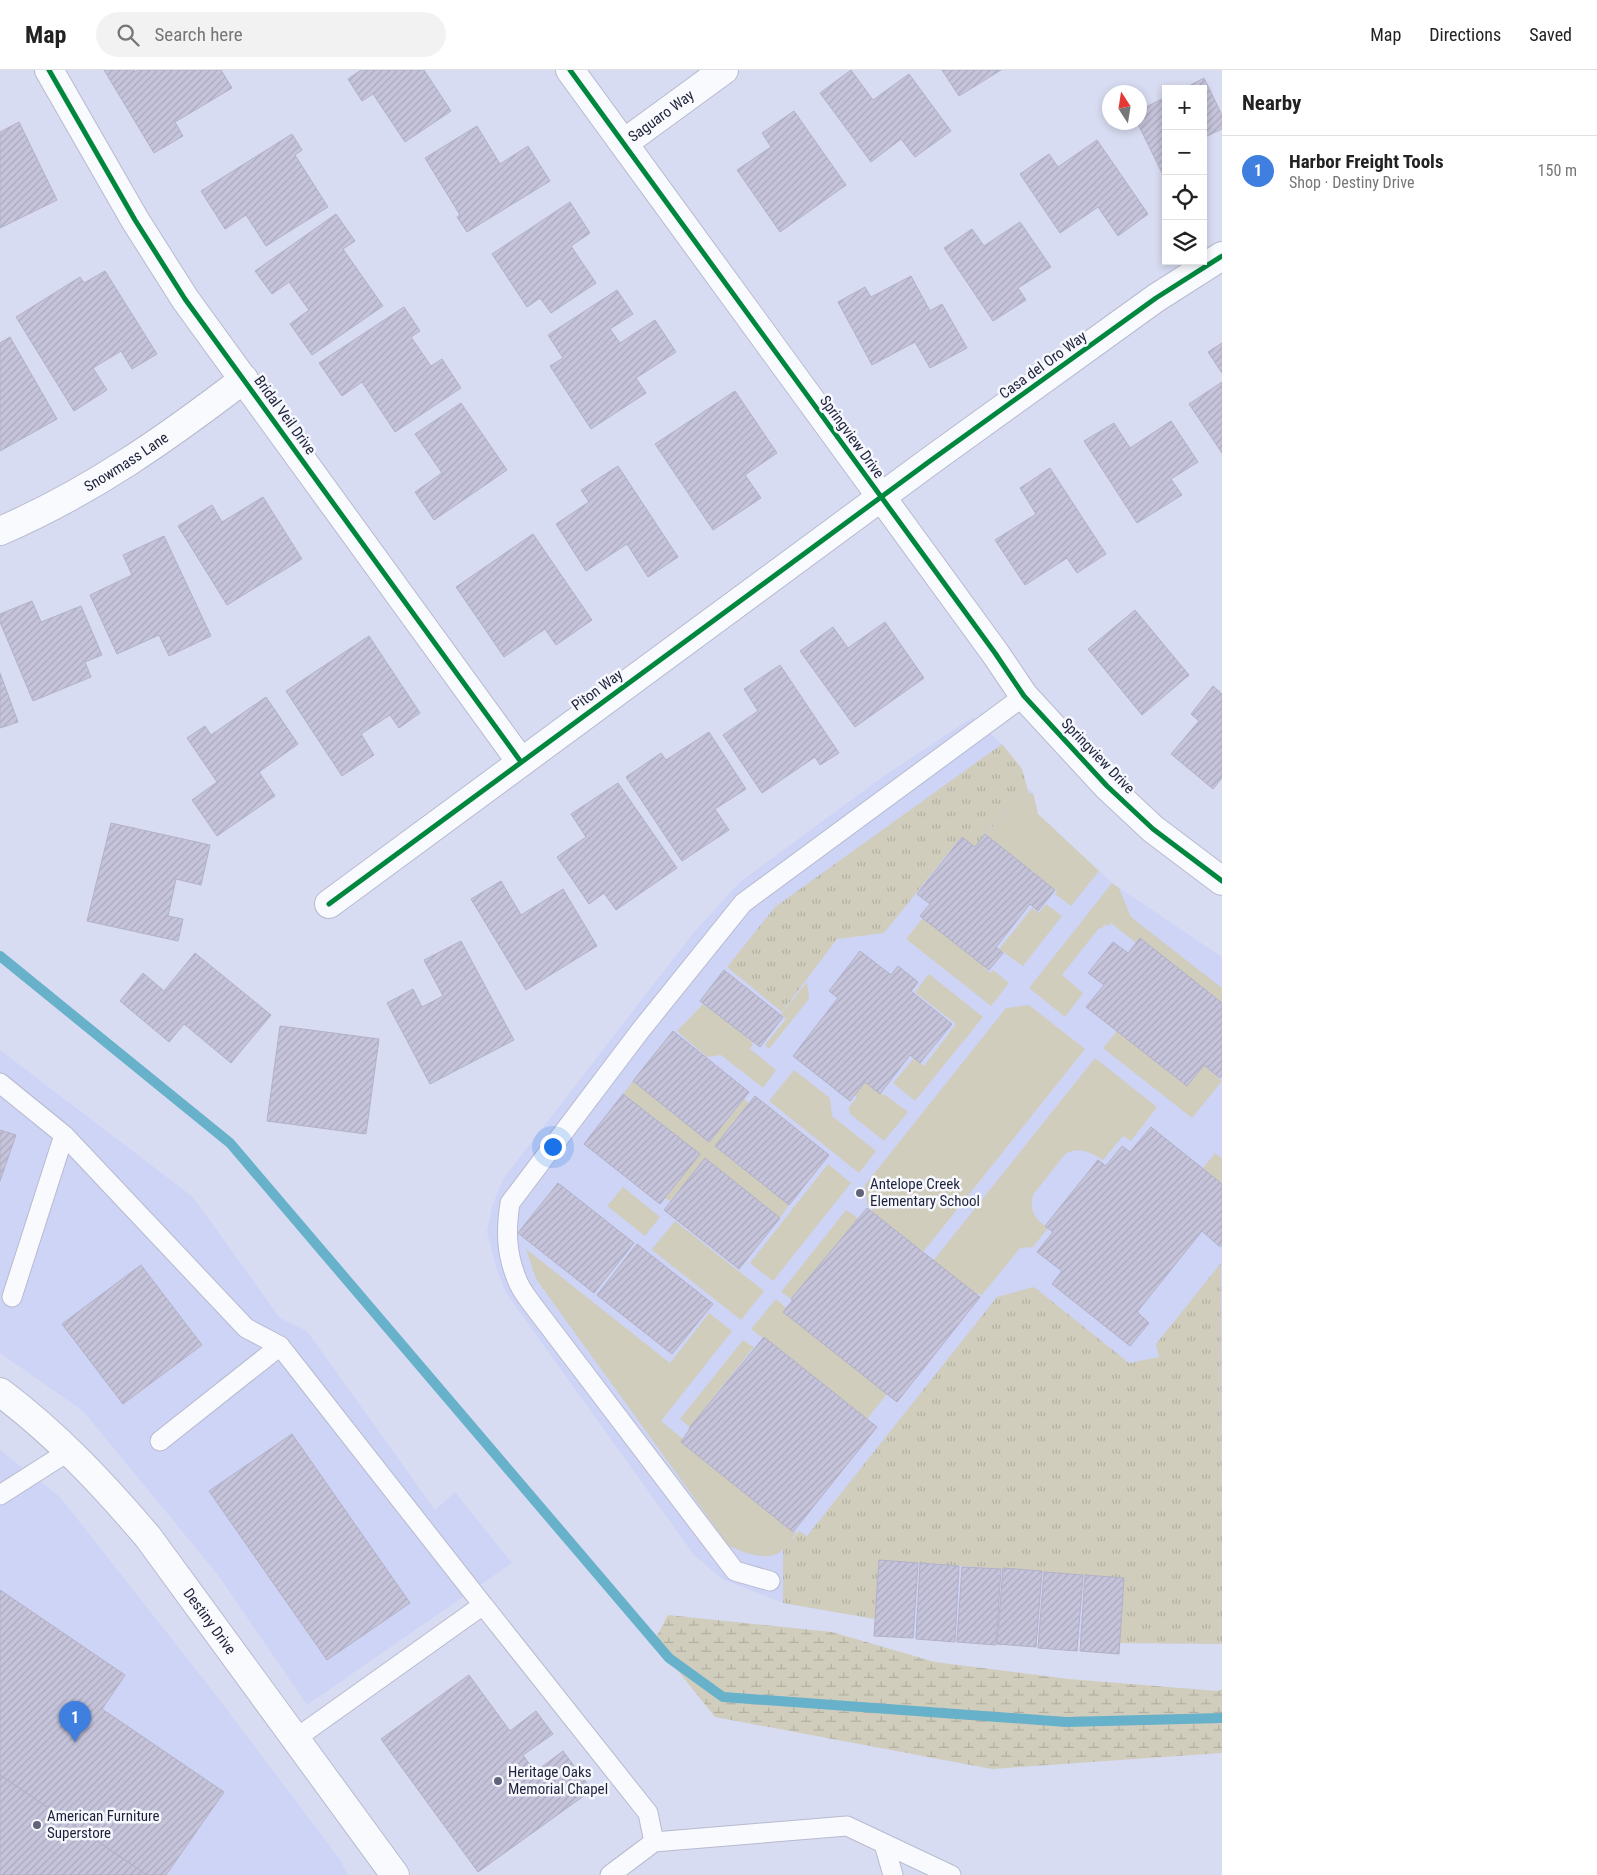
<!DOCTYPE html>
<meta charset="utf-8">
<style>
:root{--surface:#fff;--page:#f2f2f2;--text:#222;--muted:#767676;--line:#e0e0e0;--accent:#0f766e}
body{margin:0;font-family:"Roboto Condensed",sans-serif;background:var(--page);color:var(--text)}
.controls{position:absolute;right:15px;top:15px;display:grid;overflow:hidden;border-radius:0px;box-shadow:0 2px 8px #0003}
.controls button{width:45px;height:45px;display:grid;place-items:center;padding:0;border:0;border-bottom:1px solid var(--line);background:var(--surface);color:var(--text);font:25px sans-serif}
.compass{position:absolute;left:1102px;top:15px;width:45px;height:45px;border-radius:50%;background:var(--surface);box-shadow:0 2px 8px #0003;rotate:348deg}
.you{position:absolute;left:552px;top:1076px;width:18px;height:18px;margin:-12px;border:4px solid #fff;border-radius:50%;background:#1a73e8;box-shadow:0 0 0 8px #1a73e833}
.badge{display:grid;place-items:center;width:32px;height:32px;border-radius:50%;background:var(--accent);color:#fff;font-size:16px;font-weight:700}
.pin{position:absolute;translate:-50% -41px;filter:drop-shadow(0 1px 2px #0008)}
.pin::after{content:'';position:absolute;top:26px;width:18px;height:15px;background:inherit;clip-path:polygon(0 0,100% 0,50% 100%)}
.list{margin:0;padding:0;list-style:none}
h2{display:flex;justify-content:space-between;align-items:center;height:65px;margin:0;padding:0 20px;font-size:21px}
h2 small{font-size:16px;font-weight:400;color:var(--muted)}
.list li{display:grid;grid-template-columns:32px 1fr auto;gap:15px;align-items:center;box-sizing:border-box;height:70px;padding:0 20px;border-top:1px solid var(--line)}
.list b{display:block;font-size:19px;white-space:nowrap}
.list p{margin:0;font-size:16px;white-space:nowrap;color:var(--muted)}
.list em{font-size:16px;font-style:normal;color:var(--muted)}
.icon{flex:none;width:28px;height:28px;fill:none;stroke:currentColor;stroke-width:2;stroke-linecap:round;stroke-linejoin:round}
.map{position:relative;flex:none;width:1222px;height:1805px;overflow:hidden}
header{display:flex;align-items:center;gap:30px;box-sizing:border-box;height:70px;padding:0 25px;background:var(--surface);border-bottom:1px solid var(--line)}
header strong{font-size:24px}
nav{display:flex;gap:28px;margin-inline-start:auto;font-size:18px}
.search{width:350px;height:45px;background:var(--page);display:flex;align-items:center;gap:12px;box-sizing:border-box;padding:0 18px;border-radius:28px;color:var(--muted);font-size:19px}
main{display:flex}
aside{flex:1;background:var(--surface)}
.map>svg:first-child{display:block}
.built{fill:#ced4f6}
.green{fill:#d0cdbd}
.wetland{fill:url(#wetland-marsh)}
.park{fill:url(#park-tufts)}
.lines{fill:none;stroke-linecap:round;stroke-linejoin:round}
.stream{stroke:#67b1ca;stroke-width:10}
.building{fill:url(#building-hatch);stroke:#b3b1c7}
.service-casing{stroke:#b7bad0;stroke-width:21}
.minor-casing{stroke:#b7bad0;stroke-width:30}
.tertiary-casing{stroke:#b7bad0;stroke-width:30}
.service{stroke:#f9fafd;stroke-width:19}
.minor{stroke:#f9fafd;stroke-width:28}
.tertiary{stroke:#f9fafd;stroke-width:28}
.cycleway-casing{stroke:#f6f8fe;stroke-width:8}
.cycleway{stroke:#00873e;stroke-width:5}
.poi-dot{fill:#60637a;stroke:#f6f8fe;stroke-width:2}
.labels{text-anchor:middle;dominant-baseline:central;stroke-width:5;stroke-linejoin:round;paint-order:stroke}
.street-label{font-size:15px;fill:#1f223a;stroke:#f6f8fe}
.poi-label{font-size:15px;fill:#1f223a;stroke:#f6f8fe;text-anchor:start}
</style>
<header>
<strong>Map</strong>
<div class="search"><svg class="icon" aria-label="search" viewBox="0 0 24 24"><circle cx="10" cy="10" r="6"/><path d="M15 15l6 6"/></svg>Search here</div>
<nav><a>Map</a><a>Directions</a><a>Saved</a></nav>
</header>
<main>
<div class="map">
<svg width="1222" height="1805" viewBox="0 0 1222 1805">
<defs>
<pattern id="wetland-marsh" width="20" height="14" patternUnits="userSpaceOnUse" patternTransform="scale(1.25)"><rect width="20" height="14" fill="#d0cdbd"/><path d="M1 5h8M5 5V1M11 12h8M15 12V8" fill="none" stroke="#b2b0a3"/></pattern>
<pattern id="park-tufts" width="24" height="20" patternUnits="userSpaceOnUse" patternTransform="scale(1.25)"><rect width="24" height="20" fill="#d0cdbd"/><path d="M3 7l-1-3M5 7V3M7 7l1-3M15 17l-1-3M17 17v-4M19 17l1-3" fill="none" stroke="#b2b0a3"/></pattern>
<pattern id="building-hatch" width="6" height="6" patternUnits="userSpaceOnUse" patternTransform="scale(1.25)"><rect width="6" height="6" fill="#c5c4db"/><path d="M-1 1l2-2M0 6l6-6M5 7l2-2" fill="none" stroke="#a9a8bd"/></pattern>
</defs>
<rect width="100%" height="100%" fill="#d8dcf2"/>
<path class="built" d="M973 647 1002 674 1022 699 1027 717 1033 723 1038 744 1112 813 1222 887V1574L1119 1573 1037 1566 1036 1577 874 1566 875 1549 783 1533 722 1509 694 1485 506 1223 497 1200 487 1162 492 1137 503 1109 694 862 740 812 881 708Z
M0 980 193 1127 280 1248 307 1261 435 1440 455 1422 512 1493 307 1635 218 1505 83 1341 0 1283Z
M0 1380 60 1427 212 1620 339 1788 348 1805H0Z"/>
<path class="green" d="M1027 717 1029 724 1033 723 1038 744 1099 801 1071 836 1055 824 1057 821 986 765Z
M1112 813 1119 818 1131 847 1222 918V933L1136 873 1111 853 1108 856 1105 855 1101 859 1099 858 1062 905 1083 923 1065 947 1029 918Z
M1046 834 1062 846 1023 896 999 879 1032 838 1039 843Z
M923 848 985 897 984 898 991 903 993 900 1009 913 991 936 906 869Z
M929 904 983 947 915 1031 893 1013 914 988 924 996 956 954 915 922Z
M807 912 809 929 769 979 765 975 786 949 781 944Z
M704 933 750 970 753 974 750 979 776 1000 763 1018 721 985 707 987 677 961Z
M1029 935 1085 979 923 1182 871 1141 873 1139 867 1135 865 1115 1006 938Z
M1117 961 1187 1016 1204 995 1222 1011 1192 1048 1103 978Z
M1095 988 1157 1037 1131 1071 1123 1066 1103 1090C1090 1082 1079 1076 1065 1084L1033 1125C1029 1141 1035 1149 1048 1158L1033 1177 1020 1178 982 1225 978 1223 977 1225 933 1191Z
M794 1000 830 1028 832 1046 876 1081 859 1103 769 1031Z
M633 1011 709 1072 744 1029 749 1033 715 1076 789 1135 780 1148 705 1089 670 1131 665 1128 700 1084 623 1024Z
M865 1012 883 1025 884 1024 908 1042 884 1071 850 1044 849 1037 857 1027 854 1025Z
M1215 1083 1222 1088V1114L1203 1098Z
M828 1094 851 1113 773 1211 750 1193Z
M623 1117 660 1147 645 1166 607 1136Z
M846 1140 858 1148 793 1230 781 1222Z
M675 1151 764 1221 741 1250 652 1180V1179Z
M526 1179 670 1293 709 1243 732 1261 661 1351 683 1369 681 1372 796 1463C791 1469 787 1478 780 1482 766 1492 743 1482 729 1476L536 1209Z
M776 1229 887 1324 867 1349 751 1259Z
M743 1270 755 1278 752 1279 690 1357 680 1349Z"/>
<path class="wetland" d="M668 1545 832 1562 935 1592 1069 1609 1218 1621 1222 1619V1683L992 1699 715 1647 654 1571Z"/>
<path class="park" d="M1002 674 1022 699 1027 717 975 777 961 767 884 863 837 869 782 942 727 897 775 837Z
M1221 1193 1222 1574 1119 1573 1123 1508 880 1490 875 1549 783 1533V1480L799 1461 807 1466 997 1227 1034 1217 1129 1293 1159 1287 1156 1274Z"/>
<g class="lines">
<path class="stream" d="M0 886 230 1073 669 1588 723 1627 1066 1652 1222 1648"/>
</g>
<path class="building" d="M104 0H134L135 2 138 0H221L232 18 175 52 183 66 154 83Z
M361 0H424L451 41 405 72 373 24 362 31 348 9Z
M851 0 873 30 909 4 951 61 915 87 901 69 871 92 820 23Z
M942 0H1001L959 26Z
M1204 8 1222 45V59L1203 68V19H1183Z
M1166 27V111L1137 52H1140V40Z
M794 41 846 115 780 162 737 100 771 77 762 63Z
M19 52 57 130 0 158V62Z
M477 56 500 94 528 76 550 111 467 162 457 147 460 145 425 88Z
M292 64 302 80 295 85 328 137 266 176 246 145 225 159 201 121Z
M1097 70 1148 144 1118 166 1098 137 1060 163 1020 104 1049 84 1058 97Z
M570 132 590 163 571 176 596 213 551 243 540 228 527 237 492 184Z
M336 144 355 171 343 179 383 236 312 285 290 254 309 240 289 212 272 224 255 201Z
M1020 152 1051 197 1018 218 1026 230 993 251 944 178 972 159 984 176Z
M105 201 157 284 132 299 121 281 93 298 107 320 74 341 16 247 80 207 84 213Z
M911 206 930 241 942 234 967 278 930 298 915 272 872 295 838 232 865 217 871 227Z
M617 220 633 244 610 259 620 273 655 250 676 282 636 308 646 323 591 359 550 296 563 288 548 265Z
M404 237 420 261 411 267 431 296 442 289 461 318 395 362 362 312 342 326 319 293Z
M10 267 57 349 0 381V273Z
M1222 273V303L1208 282Z
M1222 312V383L1189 334Z
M735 321 777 383 745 405 761 428 713 460 655 374Z
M461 333 507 400 434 450 415 422 442 403 415 364Z
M1171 351 1198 392 1171 409 1182 425 1137 453 1084 371 1114 353 1130 378Z
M618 396 678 487 648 507 627 474 586 501 556 454 589 432 581 420Z
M1050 398 1106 484 1077 503 1067 488 1025 515 995 470 1036 444 1020 418Z
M263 427 302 489 227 535 178 456 212 435 222 452Z
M533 464 592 550 556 575 545 559 504 587 456 517Z
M164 466 211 566 169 586 159 565 117 584 90 525 132 505 123 485Z
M32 531 41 552 81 536 102 585 85 592 91 607 33 631 0 552V544Z
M1135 540 1189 605 1142 645 1088 579Z
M885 552 924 608 855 657 800 581 833 557 848 578Z
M369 566 420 643 399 658 390 645 361 664 374 685 342 706 286 621Z
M780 595 839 683 820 695 815 687 762 723 723 665 758 641 744 619Z
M0 603 18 652 0 658Z
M1213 616 1222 624V708L1213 719 1171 684 1199 651 1191 644Z
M266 627 298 674 259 702 275 726 217 766 192 730 217 712 187 668 205 656 211 665Z
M709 662 746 719 715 739 729 760 682 791 626 707 661 683 666 690Z
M618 713 677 798 616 840 604 823 589 834 557 787 586 767 571 744Z
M111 753 210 775 201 815 176 809 168 846 183 849 178 871 87 851Z
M985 764 1055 820 1038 841 1030 834 996 877 1003 883 989 900 920 846 930 834 917 824 962 767 975 777Z
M501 811 521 845 563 819 597 876 526 920 471 829Z
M1140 868 1222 933V1005L1220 1008 1204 995 1187 1016 1086 937 1104 915 1088 903 1113 872 1128 883Z
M461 871 514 970 430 1014 387 933 413 919 422 937 443 926 424 890Z
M860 881 891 905 898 896 918 912 911 921 952 954 920 993 910 985 880 1024 865 1012 850 1031 793 986 838 928 829 921Z
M195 883 271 945 231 993 184 954 169 972 120 931 143 903 164 921Z
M724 900 783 947 760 977 700 931Z
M280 956 379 969 366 1064 267 1051Z
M673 961 749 1022 709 1072 633 1011Z
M623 1024 700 1084 660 1134 584 1074Z
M755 1026 829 1085 789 1135 715 1076Z
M1151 1057 1222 1114V1174L1220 1177 1202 1161 1137 1242 1149 1253 1130 1276 1052 1214 1062 1201 1037 1182 1053 1162 1045 1156 1098 1090 1106 1096 1122 1076 1130 1082Z
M0 1060 16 1065 0 1111Z
M705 1088 780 1148 739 1199 664 1140Z
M558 1113 634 1173 594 1223 518 1163Z
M867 1138 980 1227 897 1332 783 1242 793 1230 791 1229Z
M637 1174 713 1234 672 1284 597 1225Z
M141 1195 202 1275 123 1334 62 1254Z
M764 1267 877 1357 793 1462 681 1372 689 1360 690 1357Z
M292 1364 410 1533 327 1590 209 1421Z
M879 1490 918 1493 913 1568 874 1566Z
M920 1493 959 1496 955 1572 916 1569Z
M962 1497 1001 1499 996 1575 957 1572Z
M1003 1498 1042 1501 1036 1577 997 1574Z
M1044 1502 1083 1505 1077 1581 1038 1578Z
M1085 1505 1124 1508 1119 1584 1080 1581Z
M0 1520 125 1605 102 1639 224 1722 166 1805H147L0 1705Z
M469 1605 510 1661 536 1641 553 1664 523 1685 535 1702 563 1681 592 1720 478 1802 381 1669Z
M0 1705 147 1805H0Z"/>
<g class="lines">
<defs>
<path id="service" d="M0 1013 64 1065
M12 1227 64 1065 246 1258 280 1276
M160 1371 280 1276 483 1535
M0 1425 69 1381
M770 1511 735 1501 532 1234C526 1226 519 1217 516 1207 506 1182 506 1159 510 1133L640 961 743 833 1024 626
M295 1669 483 1535 648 1743 654 1772 847 1756 951 1805
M884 1774 893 1805
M610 1805 654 1772"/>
<g id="minor">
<path d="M49 0 135 150 185 229 521 692"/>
<path id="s1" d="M624 73 724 0"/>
<path id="s2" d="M0 461C89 423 167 368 244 309"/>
<path d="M329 834 930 391 1156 228 1222 186"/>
</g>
<g id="tertiary">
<path d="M570 0 995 583 1024 626 1107 716 1153 759 1222 811"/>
<path id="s3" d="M0 1322C56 1364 103 1414 148 1467L395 1805"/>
</g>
</defs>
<use href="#service" class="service-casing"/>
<use href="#minor" class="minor-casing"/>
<use href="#tertiary" class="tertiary-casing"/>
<use href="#service" class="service"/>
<use href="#minor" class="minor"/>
<use href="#tertiary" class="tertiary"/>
<defs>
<path id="cycleway" d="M49 0 135 150 185 229 521 692
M570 0 995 583 1024 626 1107 716 1153 759 1222 811
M329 834 930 391 1156 228 1222 186"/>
</defs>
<use href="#cycleway" class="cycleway-casing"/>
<use href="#cycleway" class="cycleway"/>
</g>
<g class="poi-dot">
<circle cx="860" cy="1123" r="5"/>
<circle cx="498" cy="1711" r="5"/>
<circle cx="37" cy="1755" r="5"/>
</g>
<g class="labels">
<g class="street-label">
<text stroke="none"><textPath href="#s1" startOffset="46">Saguaro Way</textPath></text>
<text transform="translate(1043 295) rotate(-36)">Casa del Oro Way</text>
<text transform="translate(285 345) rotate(54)">Bridal Veil Drive</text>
<text transform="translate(852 367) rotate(54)">Springview Drive</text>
<text stroke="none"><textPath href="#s2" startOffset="144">Snowmass Lane</textPath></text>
<text transform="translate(597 620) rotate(-36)">Piton Way</text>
<text transform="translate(1098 686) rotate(46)">Springview Drive</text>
<text stroke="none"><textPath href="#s3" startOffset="312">Destiny Drive</textPath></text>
</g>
<g class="poi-label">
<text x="870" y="1114">Antelope Creek<tspan x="870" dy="17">Elementary School</tspan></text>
<text x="508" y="1702">Heritage Oaks<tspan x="508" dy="17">Memorial Chapel</tspan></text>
<text x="47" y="1746">American Furniture<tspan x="47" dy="17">Superstore</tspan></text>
</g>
</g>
</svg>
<div class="controls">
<button>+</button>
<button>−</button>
<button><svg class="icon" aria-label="locate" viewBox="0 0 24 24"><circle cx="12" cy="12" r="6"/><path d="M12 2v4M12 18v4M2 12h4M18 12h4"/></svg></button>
<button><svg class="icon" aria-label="layers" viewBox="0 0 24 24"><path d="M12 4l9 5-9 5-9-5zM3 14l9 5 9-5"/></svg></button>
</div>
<svg class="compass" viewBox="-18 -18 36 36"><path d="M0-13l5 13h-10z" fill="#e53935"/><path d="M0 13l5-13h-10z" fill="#767676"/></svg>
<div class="you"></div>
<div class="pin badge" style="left:75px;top:1672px;background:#3f7fe0">1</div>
</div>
<aside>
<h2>Nearby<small></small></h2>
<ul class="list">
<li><span class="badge" style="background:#3f7fe0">1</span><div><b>Harbor Freight Tools</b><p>Shop · Destiny Drive</p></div><em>150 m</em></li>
</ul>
</aside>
</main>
